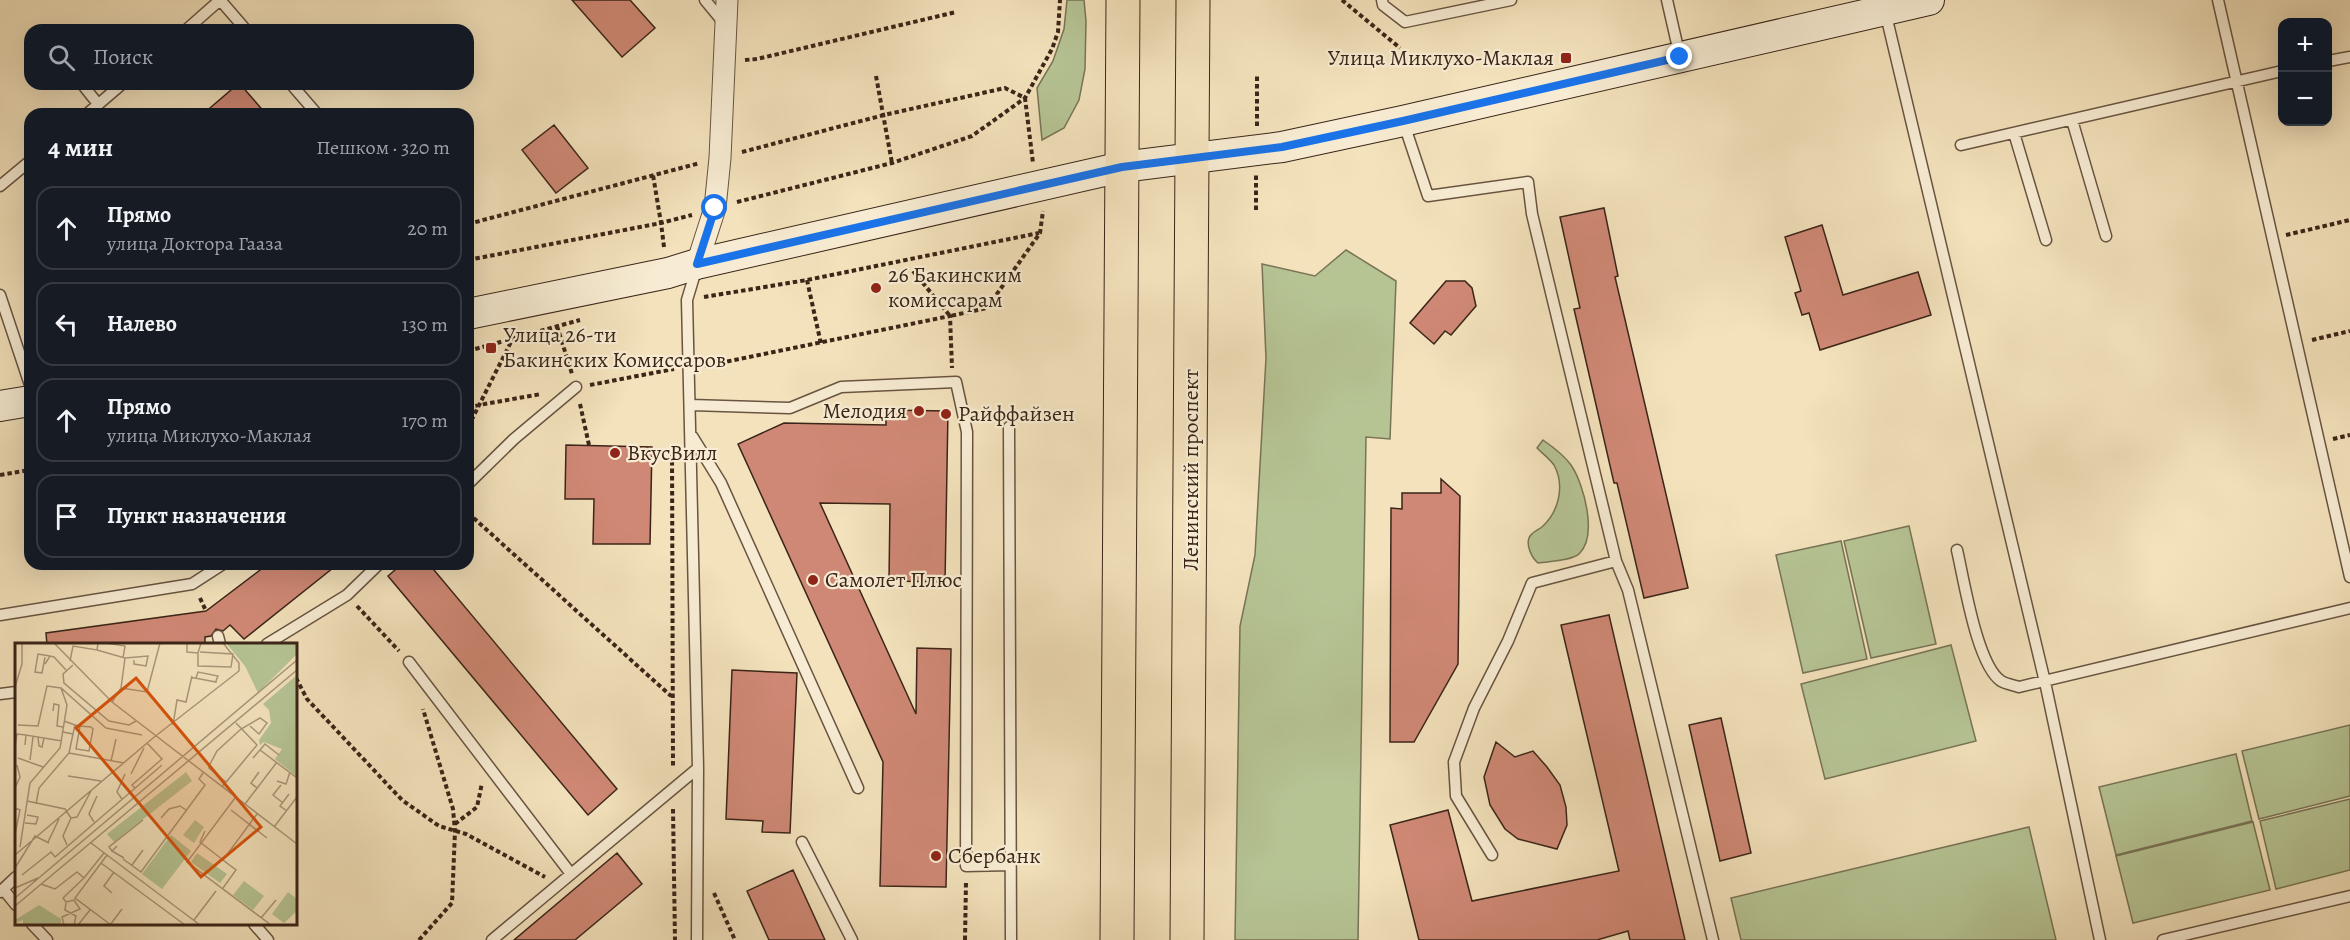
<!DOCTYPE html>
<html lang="ru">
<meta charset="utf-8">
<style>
:root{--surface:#171b24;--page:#20242c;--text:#f1f3f6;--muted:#9ea1a6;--line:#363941}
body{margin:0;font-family:Alegreya,serif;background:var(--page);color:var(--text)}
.controls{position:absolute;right:18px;top:18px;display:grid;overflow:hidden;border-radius:12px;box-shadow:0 6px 24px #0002}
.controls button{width:54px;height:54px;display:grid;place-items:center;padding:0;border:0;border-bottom:2px solid var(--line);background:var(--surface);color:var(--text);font:30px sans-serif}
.stop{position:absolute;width:18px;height:18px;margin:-14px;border:4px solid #1a73e8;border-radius:50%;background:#fff}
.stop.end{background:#1a73e8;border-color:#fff;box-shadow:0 2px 6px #0008}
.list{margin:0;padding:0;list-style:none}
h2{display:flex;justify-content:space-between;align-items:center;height:78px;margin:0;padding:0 24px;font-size:26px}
h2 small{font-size:20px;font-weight:400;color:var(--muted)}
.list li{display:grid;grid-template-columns:39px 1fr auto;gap:18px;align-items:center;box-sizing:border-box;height:84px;margin:0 12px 12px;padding:0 12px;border:2px solid var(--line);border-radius:18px}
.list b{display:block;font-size:22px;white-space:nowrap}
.list p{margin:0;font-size:20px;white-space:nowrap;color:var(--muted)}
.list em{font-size:20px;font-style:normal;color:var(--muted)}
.icon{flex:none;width:33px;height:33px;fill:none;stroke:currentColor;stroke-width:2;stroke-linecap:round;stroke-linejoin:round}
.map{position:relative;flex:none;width:2350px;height:940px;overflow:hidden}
.search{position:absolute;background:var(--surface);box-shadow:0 6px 24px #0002;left:24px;top:24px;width:450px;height:66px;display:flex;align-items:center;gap:15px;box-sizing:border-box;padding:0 21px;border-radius:18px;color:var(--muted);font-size:22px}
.panel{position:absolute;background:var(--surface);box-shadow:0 6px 24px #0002;left:24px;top:108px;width:450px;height:462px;border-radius:18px}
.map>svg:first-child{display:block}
.green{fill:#b6c494;stroke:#787456;stroke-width:1.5}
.building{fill:#cf8875;stroke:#3b2518;stroke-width:1.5}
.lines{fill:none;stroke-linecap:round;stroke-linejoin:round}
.service-casing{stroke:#695441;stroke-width:13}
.minor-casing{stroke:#695441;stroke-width:23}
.secondary-casing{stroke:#3b2518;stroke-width:32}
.primary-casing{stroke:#3b2518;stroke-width:35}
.path{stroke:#3b2518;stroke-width:4;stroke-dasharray:4.5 3;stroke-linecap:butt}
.service{stroke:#f7ecd3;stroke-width:10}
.minor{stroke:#f7ecd3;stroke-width:21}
.secondary{stroke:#f7ecd3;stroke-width:30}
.primary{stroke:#f3e2bc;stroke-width:33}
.route{stroke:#1a73e8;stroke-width:8}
.poi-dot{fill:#8f2418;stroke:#f7ecd3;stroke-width:2}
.labels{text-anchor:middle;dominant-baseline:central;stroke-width:4.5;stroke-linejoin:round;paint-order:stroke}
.poi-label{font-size:22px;fill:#3b2518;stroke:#f7ecd3;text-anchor:start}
.street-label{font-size:22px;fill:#3b2518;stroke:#f7ecd3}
.inset-road{fill:none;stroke:#a9967a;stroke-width:1.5}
.view{fill:#d7540d;fill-opacity:0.15;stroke:#d7540d;stroke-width:3}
.inset-edge{fill:none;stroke:#3b2518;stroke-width:3}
</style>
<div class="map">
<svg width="2350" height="940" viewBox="0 0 2350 940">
<rect width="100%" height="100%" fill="#f3e2bc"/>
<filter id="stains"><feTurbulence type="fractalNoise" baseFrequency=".00333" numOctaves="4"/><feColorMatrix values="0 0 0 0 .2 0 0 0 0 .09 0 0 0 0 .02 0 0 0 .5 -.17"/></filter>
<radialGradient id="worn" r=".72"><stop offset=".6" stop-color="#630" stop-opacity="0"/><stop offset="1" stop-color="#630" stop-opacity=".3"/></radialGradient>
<path class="green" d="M1067 0H1084L1086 21 1085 69 1079 100 1064 128 1042 140 1037 88 1053 61 1064 29Z
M1346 250 1396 281 1390 439 1366 437 1358 940H1235L1240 626 1255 555 1266 358 1262 264 1315 276Z
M1543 440C1553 447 1564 455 1571 465 1584 484 1598 536 1579 554 1571 561 1549 561 1538 563 1532 558 1526 546 1529 538 1531 532 1539 530 1543 526 1559 511 1565 485 1554 465 1550 459 1542 453 1537 448Z
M1909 526 1936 644 1871 658 1844 541Z
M1841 541 1867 659 1803 673 1776 555Z
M1951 645 1976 741 1825 779 1801 684Z
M2350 725V796L2259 819 2242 751Z
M2236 754 2252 821 2116 855 2099 787Z
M2350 799V870L2276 889 2260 821Z
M2253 822 2270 890 2133 923 2116 856Z
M2029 827 2056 940H1741L1731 898Z"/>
<path class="building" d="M572 0H630L655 28 622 57Z
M238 84H240L266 114H203Z
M554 125 588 168 556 193 522 150Z
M1604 208 1618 276 1615 277 1688 588 1644 598 1617 483H1614L1574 309 1580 308 1560 217Z
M1822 225 1843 295 1918 272 1931 315 1820 350 1809 313 1802 315 1795 293 1801 291 1785 237Z
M1446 281H1465L1472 288 1476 306 1451 335 1445 331 1434 344 1410 323Z
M886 410 948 411 945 582 889 581 890 504 820 503 916 714 917 648 951 649 946 887 880 886 883 762 738 444 784 423 886 425Z
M566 445 652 447 650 544H593L594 499H565Z
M1441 479 1460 496 1458 664 1414 742H1390L1391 508 1402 509V493H1441Z
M268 564H338L244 639 230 625 223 631 216 629 211 636 205 637V645H47L46 633 206 611Z
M402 564H429L617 789 588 815 388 576Z
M1609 615 1685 940H1630L1628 931 1597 940H1419L1390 825 1448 810 1472 901 1619 871 1561 625Z
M732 670 797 673 790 833 762 832 763 821 726 819Z
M1721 718 1751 853 1720 861 1689 725Z
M1496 742 1515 757 1533 751 1547 767 1560 785 1566 807 1567 825 1557 849 1518 839 1505 829 1490 805 1484 777Z
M617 853 642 884 575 940H514Z
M793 870 825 940H769L747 891Z"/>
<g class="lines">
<defs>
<path id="service" d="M705 0 724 23
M1382 0 1383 5 1405 22 1511 0
M1667 0 1680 57
M2218 0 2350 577
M221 1 246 30
M1885 11 2045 682 2100 940
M186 30 220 0
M2328 61 2350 57
M82 84 98 104
M291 84 317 114
M87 114 122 84
M2072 120 2106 236
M1404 124 1428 196 1528 182 1532 214 1616 561 1628 590 1713 940
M2014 133 2046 240
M1961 145 2282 71
M0 186 30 161
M696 270 687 300 698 768 697 940
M0 295 30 385
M691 405 790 408 841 387 956 382 967 432 966 866 1010 865
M1009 427 1011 940
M692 436 721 483 858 788
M468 484 514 439 576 387
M1957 550C1964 580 1977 665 2001 681 2006 684 2013 685 2019 687L2350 608
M0 615 192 584 223 564
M218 636 220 644
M267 644 347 595 379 564
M409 662 571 874
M0 694 16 692
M802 842 852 940
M1492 855 1456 796 1454 762 1474 708 1508 641 1532 583 1616 561
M3 889 16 905
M0 892 16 877
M32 924 47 940
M254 924 268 940
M492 940 698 768
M2163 940 2350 896"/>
<path id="minor" d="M697 264 715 208 720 158 727 0"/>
<path id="secondary" d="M468 314 668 273 697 264 1122 167 1282 147 1403 121 1929 0
M0 406 30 401"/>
<path id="primary" d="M1117 940 1123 0
M1187 940 1193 0"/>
</defs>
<use href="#service" class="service-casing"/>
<use href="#minor" class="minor-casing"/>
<use href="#secondary" class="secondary-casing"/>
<use href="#primary" class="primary-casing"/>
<path class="path" d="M1342 0 1400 48
M745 60 757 59 956 12
M876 76 892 163
M1257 126V76
M742 152 884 115 1005 88 1025 98 1033 163
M737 202 892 163 972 136 1025 98 1052 49 1058 32 1060 0
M1256 210V175
M468 224 700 163
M2286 235 2350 220
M664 247 661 223 692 215
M468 260 661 223 653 175
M913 271 950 316 987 308 1040 233 1043 211
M807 280 821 344
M704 297 807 280 1039 233
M557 326 572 374
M2312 340 2350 331
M468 351 580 320
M705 366 950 316 952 368
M590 385 674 369
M580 404 589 445
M468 407 541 394
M468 427 512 340
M2333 439 2350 435
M672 446 673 768
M0 475 30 470
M468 513 671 696
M200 598 206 611
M357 606 399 651
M296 678 307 699 402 800 439 826 466 834 545 877
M673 809 675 940
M455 824 477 807 482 783
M714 893 735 940
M419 940 452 903 455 831 453 809 423 709
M965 940 966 881"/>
<use href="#service" class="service"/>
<use href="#minor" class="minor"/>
<use href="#secondary" class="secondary"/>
<use href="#primary" class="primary"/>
</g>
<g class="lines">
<path class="route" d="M715 208 697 264 1122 167 1282 147 1403 121 1680 57"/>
</g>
<g class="poi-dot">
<rect x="1560" y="52" width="12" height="12" rx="3"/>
<circle cx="876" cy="288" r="6"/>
<rect x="485" y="342" width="12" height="12" rx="3"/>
<circle cx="919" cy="411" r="6"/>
<circle cx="946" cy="414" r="6"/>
<circle cx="615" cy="453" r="6"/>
<circle cx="813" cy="580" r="6"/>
<circle cx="936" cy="856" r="6"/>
</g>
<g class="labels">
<g class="poi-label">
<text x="1554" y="58" text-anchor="end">Улица Миклухо-Маклая</text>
<text x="888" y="275">26 Бакинским<tspan x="888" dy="25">комиссарам</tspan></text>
<text x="503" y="335">Улица 26-ти<tspan x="503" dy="25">Бакинских Комиссаров</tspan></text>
<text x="907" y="411" text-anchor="end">Мелодия</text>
<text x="958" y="414">Райффайзен</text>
<text x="627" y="453">ВкусВилл</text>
<text x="825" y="580">Самолет Плюс</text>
<text x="948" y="856">Сбербанк</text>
</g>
<g class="street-label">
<text transform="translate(1191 470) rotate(-90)">Ленинский проспект</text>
</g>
</g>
<g transform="translate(15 643)">
<rect width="282" height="282" fill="#f3e2bc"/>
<path d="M211 0H282V11L243 50 230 23ZM282 32V134L260 116 267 106 249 99 245 102 244 97 256 80 254 67 248 61ZM171 129 177 138 99 199 92 191ZM180 177 189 184 179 200 168 192ZM156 192 176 208 147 246 127 231ZM182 210 212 231 205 240 176 219ZM229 238 249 253 238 267 218 252ZM273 249 282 256V268L269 280 257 271ZM24 262 46 276V282H8V277L0 280V277Z" fill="#b6c494"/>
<path class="inset-road" d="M39 0 97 59 282 201M91 0 110 3 108 15M172 0V9L183 10 186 0M82 7 110 15 106 45M183 10V23L216 24 218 11 185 9M30 14 27 30 20 29 23 11 35 13M110 15 133 13 131 23 119 21V17M55 18 58 3 82 7 83 0M30 21 35 13 39 14 51 27M58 22 48 31 49 40 94 78 114 82 121 78M176 35H180L201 39V38L203 33 183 29 181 35M0 44 7 21V0M97 59 106 45 132 49 145 0M38 68 39 61 44 62 42 83 48 84M3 82 23 83 32 43 46 45 91 85 127 92M60 82 65 83 76 84 78 86 74 108 61 106 65 83M158 82 162 57 171 59 177 33M48 89 58 91 60 82 49 78M23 94 24 103 27 104 29 95M0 102 2 91 11 92M10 102 11 92 47 98M245 107 250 101 264 112M54 110 109 120M3 115 28 124M238 115 245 107 282 135M15 117 18 94M96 118 101 96M195 121 202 108 226 86 245 75 252 80 244 91 235 83M195 121 194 125 211 139M116 131 129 105M53 133 86 138M262 138 271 141 275 129M266 142 258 152 268 160M207 144 242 102 221 80M0 145 5 134 2 122M120 145 117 142 147 116 132 100M242 145 236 140 244 129M220 155 172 219 256 282M107 156 102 149 110 131M12 158 50 166 56 175 62 174 76 148M21 161 24 145 54 110 58 91M230 161 262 119M0 165 5 167 0 191M216 167 252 195M272 168 265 163 274 151M146 175 154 166 165 163 171 167M79 179 74 171 82 153M10 180 21 181 23 174 12 172M259 184 282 154M190 188 185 199 208 217M33 199 44 176M76 200 185 282M52 202 48 193 56 175M102 203 97 208 109 215M5 204 15 140 45 105 52 62 46 45M97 208 94 204 128 177M0 212 138 95 224 28V20L208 0M92 212 60 255 96 282M108 216 126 229 190 142 184 136 188 130M86 220 170 282M117 222 128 207M0 225 20 193 34 200M7 232 36 209 40 214 147 122M26 241 40 246 62 229 69 235 89 210M0 245 23 235M208 245 221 227 208 217 242 171M97 250 89 243 99 229M0 255 282 17M51 260 50 267 61 273 59 282M0 263 282 27M246 275 261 257M179 277 201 248M49 282 47 274 65 266 59 257 51 259 48 255 69 235M63 282 75 267M95 282 107 266"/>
<path class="view" d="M121 35 246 184 186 234 61 85Z"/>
<rect width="282" height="282" class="inset-edge"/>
</g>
<rect width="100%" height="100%" filter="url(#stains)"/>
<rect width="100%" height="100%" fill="url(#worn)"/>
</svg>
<div class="controls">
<button>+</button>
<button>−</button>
</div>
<div class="stop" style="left:715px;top:208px"></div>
<div class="stop end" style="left:1680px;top:57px"></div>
<div class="search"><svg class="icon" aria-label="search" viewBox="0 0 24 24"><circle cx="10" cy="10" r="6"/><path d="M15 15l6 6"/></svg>Поиск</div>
<section class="panel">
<h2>4 мин<small>Пешком · 320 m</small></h2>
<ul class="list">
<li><svg class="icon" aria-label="ahead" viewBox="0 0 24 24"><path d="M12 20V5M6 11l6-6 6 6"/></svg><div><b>Прямо</b><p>улица Доктора Гааза</p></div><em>20 m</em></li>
<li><svg class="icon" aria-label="left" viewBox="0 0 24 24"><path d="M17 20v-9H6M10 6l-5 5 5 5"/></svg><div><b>Налево</b></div><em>130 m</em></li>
<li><svg class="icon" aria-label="ahead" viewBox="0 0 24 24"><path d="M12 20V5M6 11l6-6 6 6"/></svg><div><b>Прямо</b><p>улица Миклухо-Маклая</p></div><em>170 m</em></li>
<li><svg class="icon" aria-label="arrive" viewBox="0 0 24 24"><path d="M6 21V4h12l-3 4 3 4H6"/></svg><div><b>Пункт назначения</b></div></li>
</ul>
</section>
</div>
